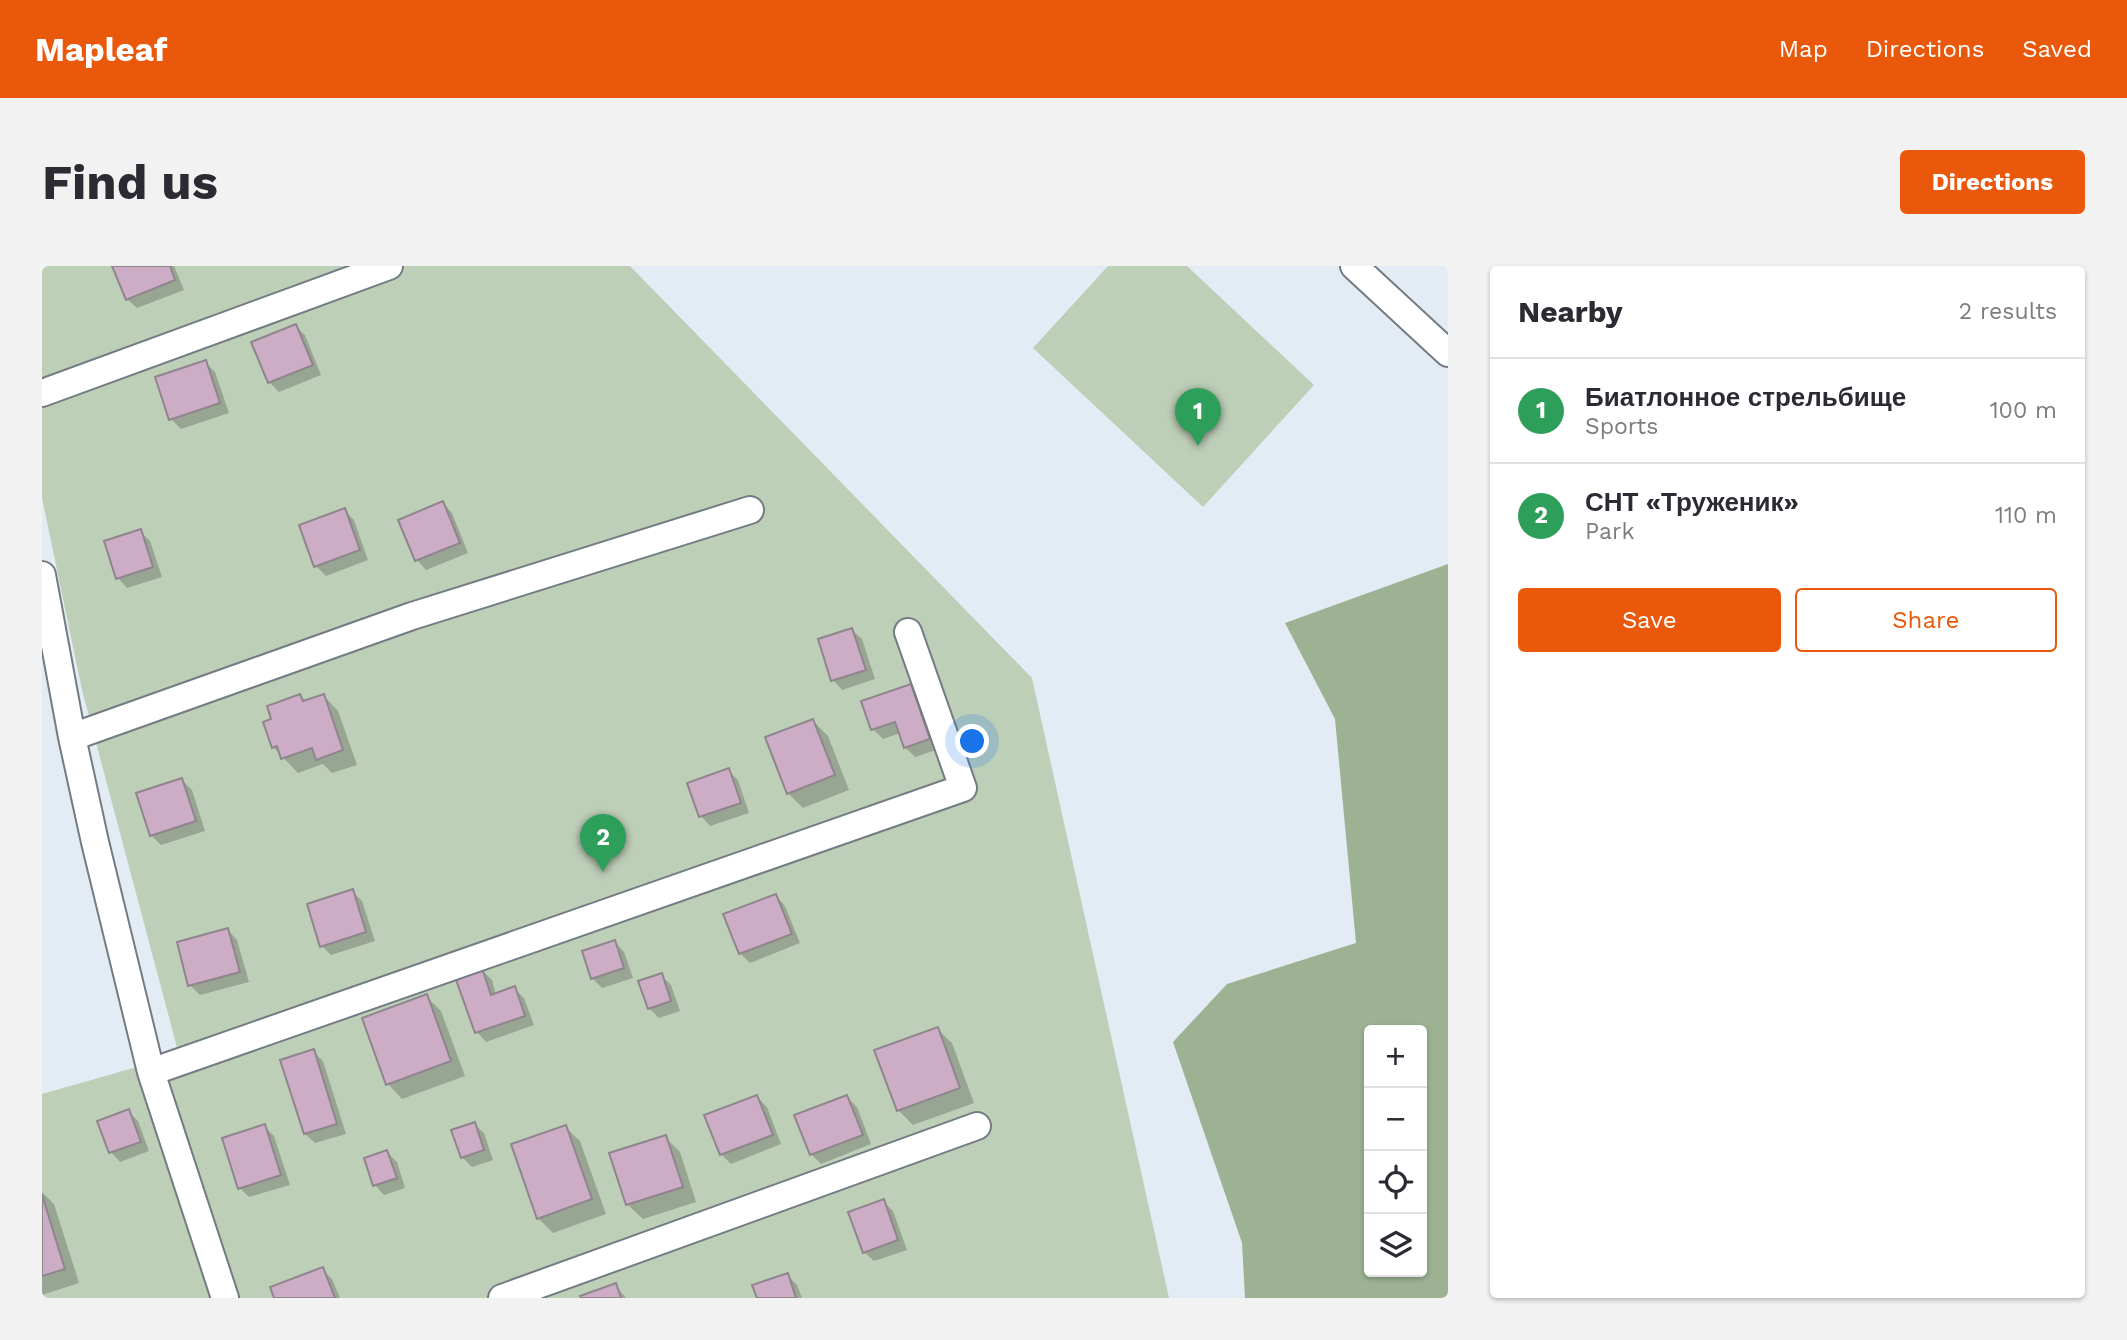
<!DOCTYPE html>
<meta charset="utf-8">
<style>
:root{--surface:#fff;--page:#f2f2f3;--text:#2b2b33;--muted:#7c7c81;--line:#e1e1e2;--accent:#ea580c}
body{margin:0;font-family:"Work Sans",sans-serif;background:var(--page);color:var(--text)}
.controls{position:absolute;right:21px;bottom:21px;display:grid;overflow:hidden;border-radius:7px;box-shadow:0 2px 5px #0004}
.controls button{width:63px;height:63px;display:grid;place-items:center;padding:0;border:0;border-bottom:2px solid var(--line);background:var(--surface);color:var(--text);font:35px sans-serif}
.you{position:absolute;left:931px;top:476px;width:24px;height:24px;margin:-18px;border:5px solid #fff;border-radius:50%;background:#1a73e8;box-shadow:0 0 0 10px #1a73e833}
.badge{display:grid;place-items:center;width:46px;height:46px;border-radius:50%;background:var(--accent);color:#fff;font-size:23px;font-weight:700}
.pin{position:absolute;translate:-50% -58px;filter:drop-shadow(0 2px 4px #0008)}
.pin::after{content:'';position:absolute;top:37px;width:24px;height:21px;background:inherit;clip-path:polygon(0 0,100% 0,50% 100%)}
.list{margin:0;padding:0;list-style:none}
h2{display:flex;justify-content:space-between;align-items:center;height:91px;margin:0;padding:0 28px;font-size:30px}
h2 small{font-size:23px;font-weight:400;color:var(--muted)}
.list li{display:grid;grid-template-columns:46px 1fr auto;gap:21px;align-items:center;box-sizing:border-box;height:105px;padding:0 28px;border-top:2px solid var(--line)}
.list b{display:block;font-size:26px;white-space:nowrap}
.list p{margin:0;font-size:23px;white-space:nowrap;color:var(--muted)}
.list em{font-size:23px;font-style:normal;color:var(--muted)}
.actions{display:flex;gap:14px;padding:21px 28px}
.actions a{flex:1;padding:16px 0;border:2px solid var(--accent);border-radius:7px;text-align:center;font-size:24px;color:var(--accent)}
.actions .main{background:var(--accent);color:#fff}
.icon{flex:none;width:38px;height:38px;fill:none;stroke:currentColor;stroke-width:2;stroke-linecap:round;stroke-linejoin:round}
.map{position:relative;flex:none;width:1406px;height:1032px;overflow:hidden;border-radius:7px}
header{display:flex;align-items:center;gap:42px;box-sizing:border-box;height:98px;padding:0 35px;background:var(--accent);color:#fff}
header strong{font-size:33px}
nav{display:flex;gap:38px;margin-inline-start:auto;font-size:24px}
.intro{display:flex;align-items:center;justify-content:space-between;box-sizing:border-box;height:168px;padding:0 42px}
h1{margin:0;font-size:49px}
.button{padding:18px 32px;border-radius:7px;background:var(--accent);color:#fff;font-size:24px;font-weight:700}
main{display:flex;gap:42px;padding:0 42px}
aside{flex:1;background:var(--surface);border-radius:7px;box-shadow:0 2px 5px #0004}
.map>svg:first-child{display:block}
.green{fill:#becfb8}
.forest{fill:#9cb293;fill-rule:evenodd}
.shadow{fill:#0003}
.building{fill:#cdacc5;stroke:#8f858c;stroke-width:2}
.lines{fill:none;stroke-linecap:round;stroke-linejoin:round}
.minor-casing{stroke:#737b83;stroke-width:30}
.minor{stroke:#fff;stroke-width:26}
</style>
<header>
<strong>Mapleaf</strong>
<nav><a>Map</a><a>Directions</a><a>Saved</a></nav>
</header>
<div class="intro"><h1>Find us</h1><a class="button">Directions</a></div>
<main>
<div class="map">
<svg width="1406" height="1032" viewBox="0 0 1406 1032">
<rect width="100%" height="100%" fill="#e3ecf5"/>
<path class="green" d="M0 0H588L990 412 1127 1032H0V828L137 789 40 424 0 232Z
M1066 0H1145L1272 119 1161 241 991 82Z"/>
<path class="forest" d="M1406 298V1032H1203L1200 977 1131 776 1185 718 1314 677 1293 453 1243 357ZM1380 764V1006H1327V764Z"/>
<path class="shadow" d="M72 0H132L142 24 95 42 85 33Z
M253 60 263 69 279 109 237 126 227 116Z
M163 96 173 106 187 147 139 163 129 153Z
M401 237 410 247 426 287 384 304 375 294Z
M302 244 312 254 326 294 284 310 274 300Z
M98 265 108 275 120 311 85 322 76 312Z
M810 364 820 373 833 413 800 424 791 414Z
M869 420 879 429 897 483 873 491 863 481 858 467 841 473 831 463Z
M258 430 264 436 282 430 296 445 315 499 290 507 281 498 256 507 231 481V455Z
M771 455 786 470 807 524 761 542 746 527Z
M686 504 696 514 707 547 668 560 659 550Z
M140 514 150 524 163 565 119 579 109 569Z
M310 625 320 635 333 675 289 689 280 680Z
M734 630 743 640 758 677 708 697 698 687Z
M186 664 195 674 207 716 158 729 148 719Z
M573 676 582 686 591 712 560 722 550 712Z
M440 704 450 714 454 729 472 722 482 732 492 759 444 776 435 766Z
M619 709 629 719 638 745 617 752 607 742Z
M384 730 399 745 423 810 360 833 346 818Z
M895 763 910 777 932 837 871 859 856 844Z
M271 785 281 795 304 868 273 877 263 868Z
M715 831 725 841 739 878 689 898 679 888Z
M805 831 815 841 829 878 779 898 769 888Z
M86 845 96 855 107 885 78 896 69 886 57 856Z
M432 858 442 867 451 894 430 901 420 891Z
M222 860 232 870 248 919 207 931 198 922Z
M523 861 538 875 564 948 511 967 496 952Z
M623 871 638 886 654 936 601 953 586 939 570 889Z
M345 886 355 896 363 922 342 929 333 919Z
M0 926 12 938 37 1017 0 1029Z
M841 935 851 945 865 984 832 995 822 986Z
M280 1003 290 1013 298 1032H234Z
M745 1009 755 1019 760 1032H716Z
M573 1019 584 1032H540Z"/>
<path class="building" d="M70 0H128L133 14 84 34Z
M254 58 271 99 226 117 209 76Z
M164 94 178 137 127 154 113 111Z
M401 235 418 277 373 295 356 254Z
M303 242 318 284 272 301 257 259Z
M99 263 111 301 74 313 62 275Z
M810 362 824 404 789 415 776 373Z
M869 418 888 473 862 482 853 456 829 464 819 435Z
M258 428 261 435 282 428 301 484 274 494 270 482 239 493 235 480 230 482 221 456 229 453 225 440Z
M771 453 793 509 745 528 723 471Z
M687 502 699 537 657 551 645 517Z
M140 512 154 555 108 570 94 527Z
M311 623 324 666 278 681 265 638Z
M734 628 750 668 697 688 681 648Z
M186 662 198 706 146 720 135 676Z
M573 674 582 702 549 713 540 685Z
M440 702 449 729 473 720 483 750 433 767 413 711Z
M620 707 629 735 606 743 596 715Z
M385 728 409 795 344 819 320 752Z
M896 761 918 822 855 845 832 784Z
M272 783 295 858 262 868 238 794Z
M715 829 731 869 678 889 662 849Z
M805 829 821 869 768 889 752 849Z
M87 843 99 876 67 887 55 855Z
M433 856 442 884 419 892 409 864Z
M223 858 239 909 196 923 180 872Z
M524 859 550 933 495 953 469 878Z
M624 869 641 921 584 939 567 887Z
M345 884 355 912 331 920 322 892Z
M0 929 23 1003 0 1010Z
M842 933 856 974 821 987 806 946Z
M281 1001 293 1032H232L228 1021Z
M746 1007 754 1032H715L710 1019Z
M574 1017 579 1032H539L538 1030Z"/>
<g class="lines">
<defs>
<path id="minor" d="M1312 0 1406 87
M0 127 347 0
M0 309 30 471 53 576 109 806 183 1032
M30 471 370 350 708 244
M109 806 921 522 866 366
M460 1032 935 860"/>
</defs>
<use href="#minor" class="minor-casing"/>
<use href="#minor" class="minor"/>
</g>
</svg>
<div class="controls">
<button>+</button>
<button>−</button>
<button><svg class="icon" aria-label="locate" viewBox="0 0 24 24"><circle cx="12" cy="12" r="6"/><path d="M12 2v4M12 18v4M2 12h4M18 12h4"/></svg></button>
<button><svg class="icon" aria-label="layers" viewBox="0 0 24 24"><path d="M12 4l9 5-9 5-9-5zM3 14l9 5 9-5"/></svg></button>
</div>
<div class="you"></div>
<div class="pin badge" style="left:1156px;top:180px;background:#2e9e5b">1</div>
<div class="pin badge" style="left:561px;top:606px;background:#2e9e5b">2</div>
</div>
<aside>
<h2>Nearby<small>2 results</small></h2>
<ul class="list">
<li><span class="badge" style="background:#2e9e5b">1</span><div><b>Биатлонное стрельбище</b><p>Sports</p></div><em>100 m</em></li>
<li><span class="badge" style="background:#2e9e5b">2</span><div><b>СНТ «Труженик»</b><p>Park</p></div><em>110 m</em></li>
</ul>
<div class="actions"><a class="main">Save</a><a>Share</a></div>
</aside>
</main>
